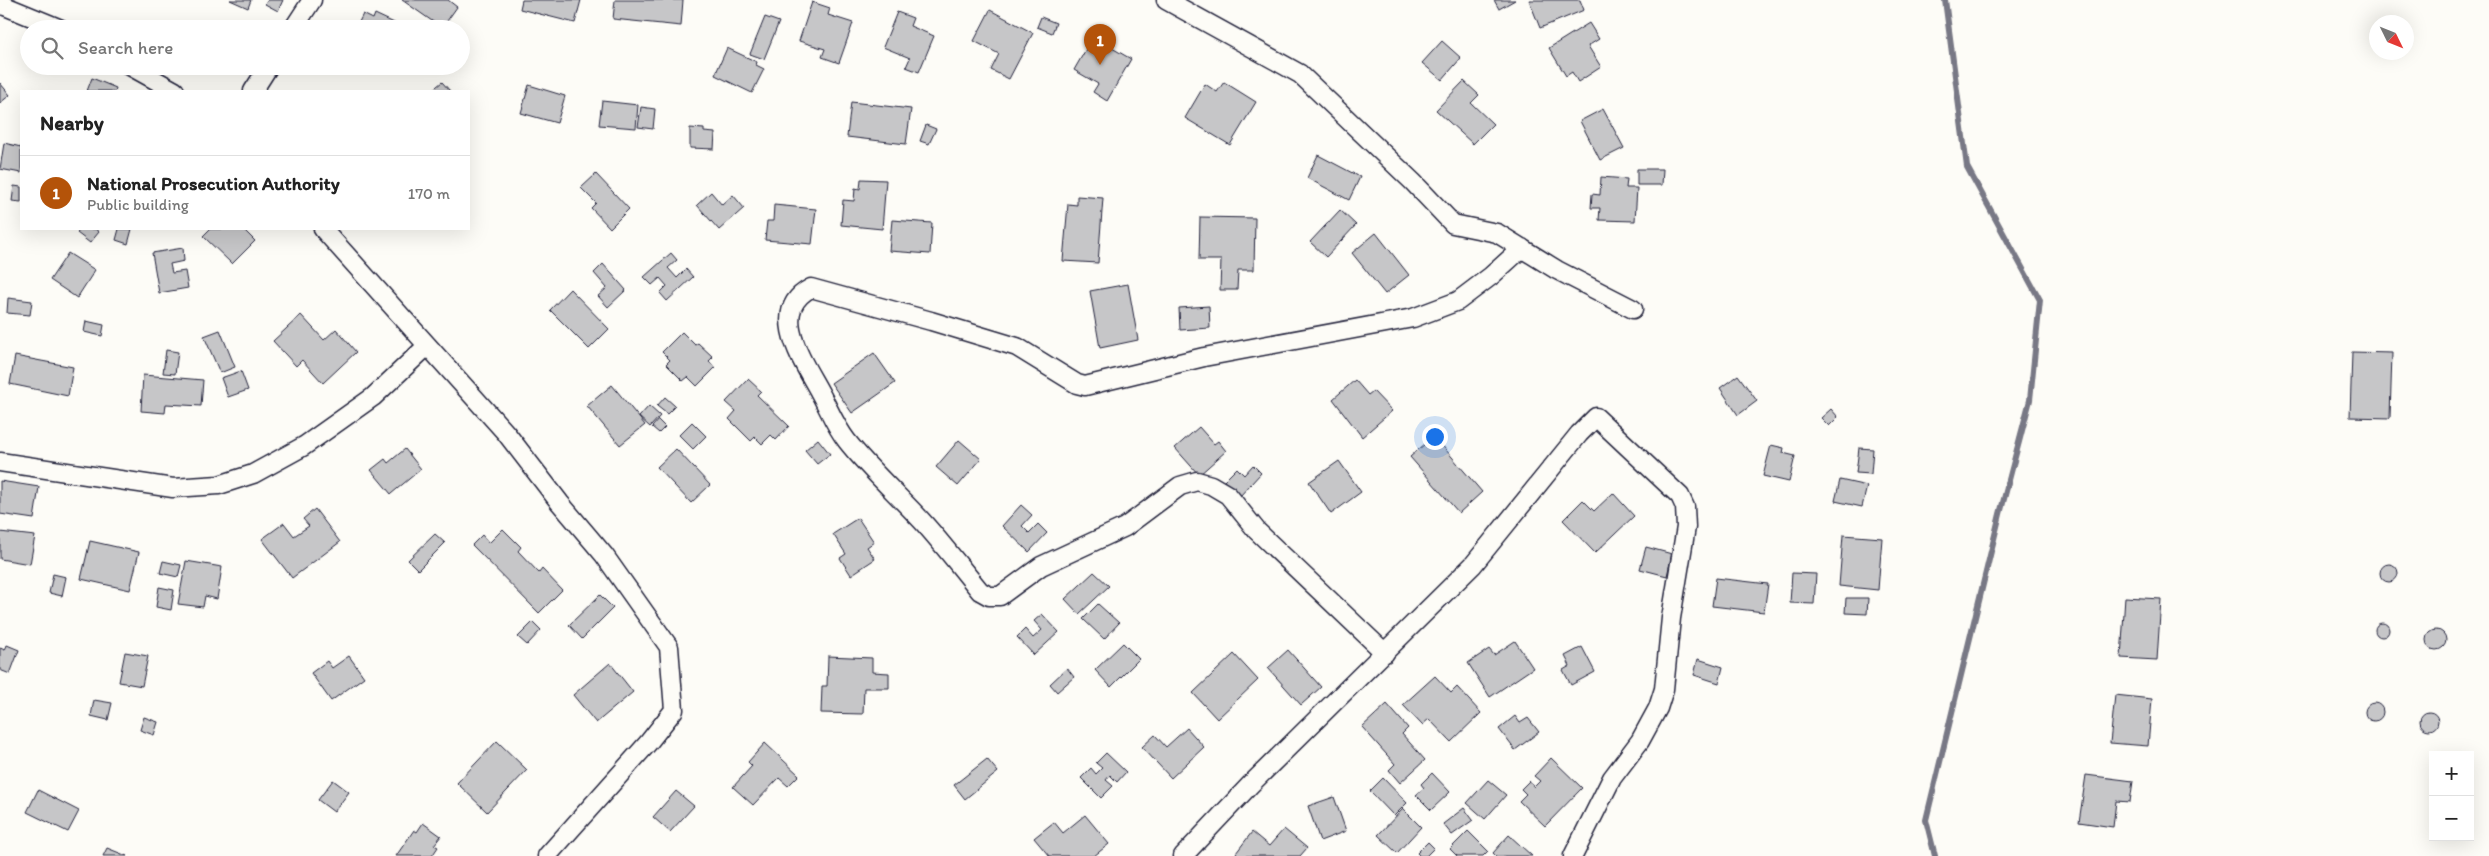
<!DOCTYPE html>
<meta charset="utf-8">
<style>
:root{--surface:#fff;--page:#f6f6f6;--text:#222;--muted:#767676;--line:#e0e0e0;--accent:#b45309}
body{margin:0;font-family:Itim,sans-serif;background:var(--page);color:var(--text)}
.controls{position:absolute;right:15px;bottom:15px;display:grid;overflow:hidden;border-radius:0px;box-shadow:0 5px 20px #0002}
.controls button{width:45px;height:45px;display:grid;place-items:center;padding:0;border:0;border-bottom:1px solid var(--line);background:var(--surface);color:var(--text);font:25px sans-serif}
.compass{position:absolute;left:2369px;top:15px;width:45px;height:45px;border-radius:50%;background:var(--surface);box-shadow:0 5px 20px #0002;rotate:133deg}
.you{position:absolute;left:1434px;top:436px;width:18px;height:18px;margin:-12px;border:4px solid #fff;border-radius:50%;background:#1a73e8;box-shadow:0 0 0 8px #1a73e833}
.badge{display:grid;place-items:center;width:32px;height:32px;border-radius:50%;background:var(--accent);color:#fff;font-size:16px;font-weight:700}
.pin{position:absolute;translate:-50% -41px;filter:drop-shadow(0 1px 2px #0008)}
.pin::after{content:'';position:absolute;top:26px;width:18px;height:15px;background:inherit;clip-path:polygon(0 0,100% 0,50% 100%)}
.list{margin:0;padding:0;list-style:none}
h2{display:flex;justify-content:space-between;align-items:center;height:65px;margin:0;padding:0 20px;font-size:21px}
h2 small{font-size:16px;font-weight:400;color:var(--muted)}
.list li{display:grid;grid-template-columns:32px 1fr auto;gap:15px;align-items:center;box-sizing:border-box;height:75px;padding:0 20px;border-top:1px solid var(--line)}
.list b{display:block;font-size:19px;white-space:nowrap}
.list p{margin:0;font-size:16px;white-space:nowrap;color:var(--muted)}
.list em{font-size:16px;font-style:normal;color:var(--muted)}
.icon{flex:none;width:28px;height:28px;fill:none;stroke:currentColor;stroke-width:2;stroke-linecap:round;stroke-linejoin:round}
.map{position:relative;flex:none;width:2489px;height:856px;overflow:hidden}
.search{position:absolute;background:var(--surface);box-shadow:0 5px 20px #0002;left:20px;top:20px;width:450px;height:55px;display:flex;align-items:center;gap:12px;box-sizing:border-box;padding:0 18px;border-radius:28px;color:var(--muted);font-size:19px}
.panel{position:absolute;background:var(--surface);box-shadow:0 5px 20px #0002;left:20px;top:90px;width:450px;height:140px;border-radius:0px}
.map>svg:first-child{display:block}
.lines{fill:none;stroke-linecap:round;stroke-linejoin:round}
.stream{stroke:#787885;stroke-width:6}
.building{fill:#c6c6c8;stroke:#22223b}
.minor-casing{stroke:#22223b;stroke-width:21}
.minor{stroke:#fdfcf7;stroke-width:18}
</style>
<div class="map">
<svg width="2489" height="856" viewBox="0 0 2489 856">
<rect width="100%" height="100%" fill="#fdfcf7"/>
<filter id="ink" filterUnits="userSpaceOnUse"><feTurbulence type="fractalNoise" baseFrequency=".02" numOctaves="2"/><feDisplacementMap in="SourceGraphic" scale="10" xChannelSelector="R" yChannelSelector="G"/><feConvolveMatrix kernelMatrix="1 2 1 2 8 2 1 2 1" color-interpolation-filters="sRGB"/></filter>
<g filter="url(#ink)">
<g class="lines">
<path class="stream" d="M1935 856 1926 820 2000 514 2030 400 2040 300 1967 167 1945 0"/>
</g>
<path class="building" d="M230 0H251L248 8Z
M268 0H283L278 11 265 4Z
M402 0H448L457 7 442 28Z
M522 0H581L575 23 520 9Z
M615 0H683L681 26 613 19Z
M1494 0H1515L1499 9Z
M1529 0H1580L1584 10 1540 28Z
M812 2 830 8 828 15 853 23 839 63 822 57 825 49 799 41Z
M990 10 1033 33 1009 79 991 70 999 54 974 41Z
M897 12 913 18 910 26 934 36 919 72 906 67 910 58 883 47Z
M363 14 373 19 375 14 407 29H363L357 26Z
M765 17 779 22 764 59 750 54Z
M1041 17 1056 23 1052 33 1037 27Z
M1589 23 1599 39 1588 46 1601 67 1578 82 1572 72 1566 76 1549 48Z
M1093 37 1131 59 1107 101 1093 92 1098 84 1074 70Z
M1442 41 1461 58 1442 80 1422 63Z
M727 48 757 62 756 65 764 69 752 93 715 75Z
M92 78 116 88 115 91H87Z
M1464 81 1479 95 1471 103 1493 124 1473 144 1436 110Z
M442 82 450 91H431Z
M1224 82 1256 102 1230 145 1185 118 1205 84 1217 92Z
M0 83 10 95 0 103Z
M529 85 565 96 557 123 521 113Z
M602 101 638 105 636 128 599 125Z
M851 102 911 109 906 144 847 137Z
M641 107 655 109 653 129 638 127Z
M1603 109 1624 148 1600 160 1580 121Z
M926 125 936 129 929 144 920 141Z
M690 128 704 129V132L715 133 714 149 690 148Z
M4 143 21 147V173L0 169Z
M1318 155 1360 177 1349 200 1307 178Z
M1637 169H1663L1662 185H1637Z
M596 174 629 209 610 228 591 208 596 203 581 188Z
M1601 177 1627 179 1626 188H1637L1635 221 1599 220 1600 208H1591L1592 194 1600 195Z
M861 179 886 180 882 229 841 225 843 200 854 201 855 188 860 189Z
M14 186 21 187V202L12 201Z
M711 192 722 205 733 195 744 208 719 230 697 205Z
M1077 196 1103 198 1098 263 1063 261 1068 204 1077 205Z
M774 205 816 209 812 244 765 240 767 221H773Z
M1340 210 1356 225 1326 257 1310 242Z
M1200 217 1255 218 1254 270H1238L1237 290H1220L1221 260H1199Z
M892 220 932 223 930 254 889 251Z
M81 229H95L99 232 90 243 77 233Z
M119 229H132L128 244 116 240Z
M210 229H243L255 241 232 264 203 236Z
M1376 233 1409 275 1385 294 1352 253Z
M183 248 184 261 170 264 172 273 185 271 188 288 159 293 152 253Z
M68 253 95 270 77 298 50 280Z
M671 253 677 260 668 268 677 278 686 269 693 277 667 301 660 293 667 286 660 278 652 285 644 277Z
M603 264 626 290 608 307 598 296 607 288 594 273Z
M1128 284 1138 340 1100 348 1090 291Z
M570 289 609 329 589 349 550 310Z
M8 298 32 301 30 315 7 313Z
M1209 306 1210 328 1180 330 1179 308Z
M301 315 324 340 336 329 356 352 323 383 302 360 296 366 273 341Z
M86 321 104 325 102 336 84 332Z
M220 330 235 367 220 373 204 336Z
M682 332 695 345 698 343 713 357 709 361 715 368 697 386 688 377 683 381 666 364 670 360 662 352Z
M166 350 178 352 175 374 163 373Z
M2352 352 2392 353 2390 418 2350 417Z
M874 353 895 383 852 413 831 383Z
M15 356 73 367 68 396 10 384Z
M241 371 248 390 228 397 221 378Z
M143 375 203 380 201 406 166 404 165 413 141 411Z
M1738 375 1757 401 1738 415 1720 388Z
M748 379 761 391 757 395 789 426 776 440 771 435 762 444 755 437 751 441 729 419 736 411 726 402Z
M1355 380 1368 395 1373 391 1392 411 1362 437 1333 399Z
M612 385 645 425 620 445 587 406Z
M665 397 675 406 667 414 657 406Z
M649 406 660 416 650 427 639 417Z
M1831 409 1838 417 1829 426 1821 418Z
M658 420 665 427 659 433 652 427Z
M692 422 706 436 693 449 679 435Z
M1199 427 1214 444 1218 441 1226 451 1199 475 1175 448Z
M1434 436 1482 492 1459 513 1410 457Z
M818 439 830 454 817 464 805 450Z
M959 440 981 459 958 486 936 467Z
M1771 445 1784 448 1783 453 1795 456 1789 482 1763 476Z
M1859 448 1873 449 1871 474 1856 473Z
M405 449 421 469 391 494 371 470 385 459 388 463Z
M676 449 710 485 691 503 657 467Z
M1339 461 1361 492 1331 514 1309 482Z
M1253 465 1261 473 1240 496 1224 481 1237 468 1244 475Z
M1840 480 1867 486 1862 507 1835 501Z
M0 481 39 487 34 519 0 514Z
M1613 493 1634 516 1595 553 1563 520 1583 500 1594 511Z
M1021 505 1032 515 1022 526 1029 533 1038 524 1047 533 1029 552 1002 526Z
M315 509 340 542 292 578 262 539 284 523 294 536 309 526 303 519Z
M858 518 874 542 867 547 875 559 851 575 840 558 846 554 833 534Z
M503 529 521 547 518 551 539 573 542 569 562 590 539 613 472 545 482 535 489 543Z
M0 532 35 536 30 564 0 559Z
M435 534 445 543 418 570 408 560Z
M1843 535 1882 538 1878 590 1839 586Z
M90 541 139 552 130 590 81 579Z
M1646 547 1672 554 1667 576 1640 569Z
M163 561 181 565 178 577 160 573Z
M186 561 222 567 217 599 205 596 203 607 178 604Z
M2380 573a9 9 0 1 1 18 0a9 9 0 1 1-18 0Z
M1094 572 1109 586 1079 614 1065 599Z
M1792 573 1816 574 1814 604 1790 603Z
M53 574 66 577 62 596 49 593Z
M1716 578 1768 584 1764 612 1712 606Z
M159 587 174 590 171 610 156 607Z
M600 595 613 608 582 639 569 625Z
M2125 597 2161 599 2157 660 2121 658Z
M1846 598H1868L1867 614 1845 613Z
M1098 604 1119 623 1104 639 1083 619Z
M1042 614 1059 632 1034 655 1017 637 1025 629 1033 638 1042 630 1034 621Z
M533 622 541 630 527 645 518 637Z
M2375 630a7 7 0 1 1 14 0a7 7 0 1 1-14 0Z
M2426 640a10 10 0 1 1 20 0a10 10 0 1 1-20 0Z
M1515 641 1533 668 1490 697 1468 663 1489 649 1494 655Z
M1123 643 1139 659 1111 687 1095 670Z
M7 645 19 650 10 674 0 670V648L5 650Z
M1582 647 1595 672 1571 685 1563 670 1570 666 1565 656Z
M1288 650 1321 687 1301 705 1268 668Z
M125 652 148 656 142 686 119 682Z
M1234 654 1258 680 1217 719 1193 693Z
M349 656 364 677 331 701 311 673 327 661 332 668Z
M828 656 872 658V672L889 673V688H864L863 714 821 713 822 686H827Z
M1698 659 1723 667 1719 683 1694 675Z
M610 663 633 692 596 723 573 695Z
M1067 668 1074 677 1057 692 1050 684Z
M1435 676 1451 693 1457 687 1481 713 1451 742 1429 719 1422 725 1403 705Z
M2115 695 2152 699 2148 746 2110 743Z
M94 700 112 703 108 720 91 716Z
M2365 712a9 9 0 1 1 18 0a9 9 0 1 1-18 0Z
M1387 704 1408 728 1402 734 1425 760 1400 783 1389 770 1395 764 1362 727Z
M2420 721a9 9 0 1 1 18 0a9 9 0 1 1-18 0Z
M1515 716 1520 723 1528 718 1539 732 1515 750 1499 729Z
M144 717 158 722 154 735 140 730Z
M1187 728 1204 747 1171 778 1142 747 1155 735 1166 747Z
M497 741 527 770 487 812 457 783Z
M765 743 799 775 788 786 779 778 753 805 733 787 752 766 748 762Z
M1106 753 1126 772 1117 782 1110 775 1106 780 1113 786 1101 798 1081 778 1091 768 1096 774 1102 768 1096 763Z
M1551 758 1582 788 1545 826 1519 801 1526 794 1521 789 1529 781 1534 787 1540 781 1534 776Z
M987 759 998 772 965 799 954 785Z
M1432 773 1450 792 1431 810 1416 795 1424 788 1421 784Z
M2086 775 2133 781 2130 802 2116 801 2113 827 2079 822Z
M1383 778 1407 803 1394 816 1370 791Z
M333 780 349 792 334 812 318 800Z
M1488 780 1506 795 1485 819 1467 803Z
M38 790 79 811 68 832 27 812Z
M676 791 694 806 670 832 653 817Z
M1334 797 1346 831 1320 841 1308 806Z
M1464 808 1473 820 1452 835 1443 824Z
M1403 809 1421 827 1397 853 1378 835Z
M1085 815 1109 844 1094 856H1049L1034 838 1054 822 1063 833Z
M423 823 441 836 434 845 438 847 432 856H396L414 830 417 832Z
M1284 829 1307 848 1300 856H1239L1236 853 1252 832 1269 846Z
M1468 831 1488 851 1483 856H1457L1450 849Z
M1509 835 1532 856H1496L1493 853Z
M1428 842 1434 848 1426 856H1420L1417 853Z
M107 848 127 856H103Z"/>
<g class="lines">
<defs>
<path id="minor" d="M1166 0 1300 74 1413 182 1453 224 1497 233 1557 270 1633 309
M0 4 61 29
M293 29 312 0
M130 66 175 91
M253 91 269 66
M323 229 506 433 560 503 604 555 669 647 674 710 648 743 547 856
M0 462 173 488 219 485 253 474 304 446 373 397 427 346
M1385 653 1257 531 1228 495 1211 485 1197 481 1180 486 1125 527 1041 566 1000 596H989L980 591C961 568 942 543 922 521 897 494 869 469 847 441 835 426 828 407 819 391 804 363 767 311 811 288L931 321 1017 347 1077 384 1085 386 1204 357 1413 318 1458 301 1491 276 1522 248
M1183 856 1251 784 1473 565 1579 434 1596 417 1680 496 1685 507 1686 527 1671 618 1664 689 1658 708 1640 741 1612 778 1573 856"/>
</defs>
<use href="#minor" class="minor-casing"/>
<use href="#minor" class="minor"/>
</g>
</g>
</svg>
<div class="controls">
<button>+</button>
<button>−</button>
</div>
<svg class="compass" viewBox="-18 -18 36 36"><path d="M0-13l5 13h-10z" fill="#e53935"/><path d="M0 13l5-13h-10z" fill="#767676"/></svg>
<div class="you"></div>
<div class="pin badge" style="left:1100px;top:65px">1</div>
<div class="search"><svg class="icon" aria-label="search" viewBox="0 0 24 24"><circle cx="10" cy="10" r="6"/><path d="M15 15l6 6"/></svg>Search here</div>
<section class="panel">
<h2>Nearby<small></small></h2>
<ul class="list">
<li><span class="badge">1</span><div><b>National Prosecution Authority</b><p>Public building</p></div><em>170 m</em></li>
</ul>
</section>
</div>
